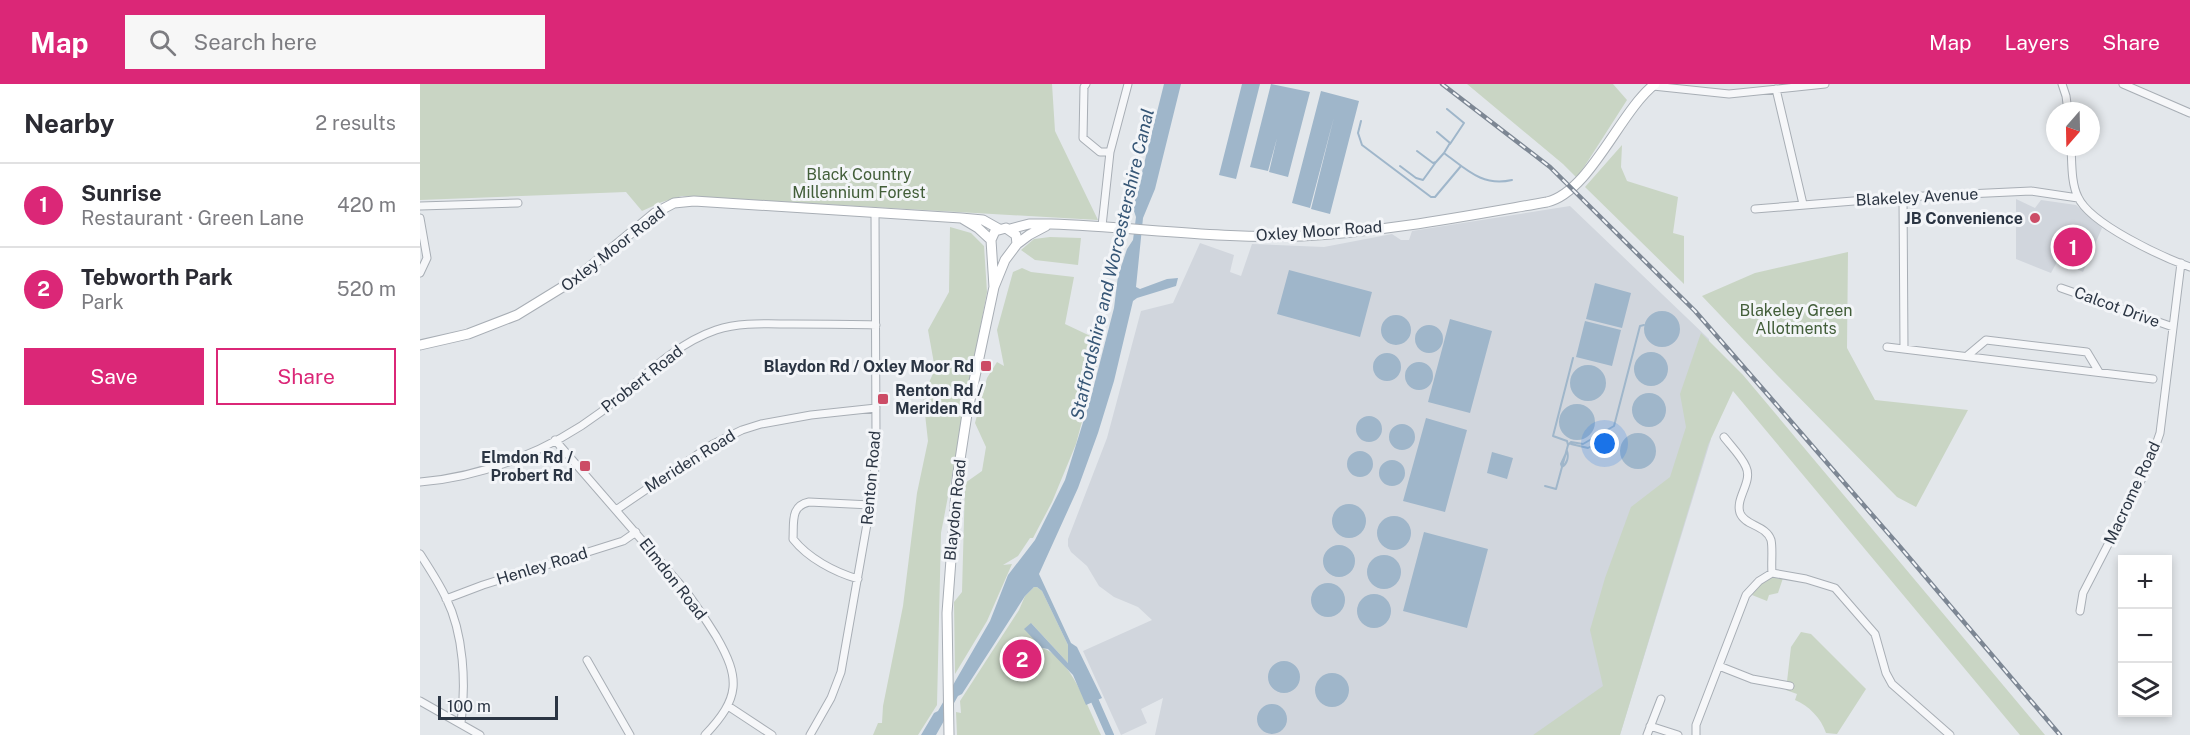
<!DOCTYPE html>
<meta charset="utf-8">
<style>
:root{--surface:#fff;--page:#f7f7f7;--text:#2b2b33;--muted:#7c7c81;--line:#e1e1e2;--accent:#db2777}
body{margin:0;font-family:"Public Sans",sans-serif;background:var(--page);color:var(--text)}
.controls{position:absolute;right:18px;bottom:18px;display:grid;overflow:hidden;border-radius:0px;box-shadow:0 3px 9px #0003}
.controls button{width:54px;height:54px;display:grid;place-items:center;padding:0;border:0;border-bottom:2px solid var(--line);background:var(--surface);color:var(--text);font:30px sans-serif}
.compass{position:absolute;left:1626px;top:18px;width:54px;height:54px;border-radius:50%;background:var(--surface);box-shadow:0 3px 9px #0003;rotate:200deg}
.scale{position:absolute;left:18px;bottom:15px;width:120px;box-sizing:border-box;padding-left:6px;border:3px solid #2b3543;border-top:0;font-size:16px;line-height:21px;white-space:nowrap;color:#2b3543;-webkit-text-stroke:4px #f3f5f8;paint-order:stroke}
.you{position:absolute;left:1185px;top:360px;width:21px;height:21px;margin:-15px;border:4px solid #fff;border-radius:50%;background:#1a73e8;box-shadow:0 0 0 9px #1a73e833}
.badge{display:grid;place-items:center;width:39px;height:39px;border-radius:50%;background:var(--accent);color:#fff;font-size:20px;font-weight:700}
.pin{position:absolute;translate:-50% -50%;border:3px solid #fff;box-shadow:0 2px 6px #0006}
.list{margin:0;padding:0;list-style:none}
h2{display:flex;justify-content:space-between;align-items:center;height:78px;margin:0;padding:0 24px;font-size:26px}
h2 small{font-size:20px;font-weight:400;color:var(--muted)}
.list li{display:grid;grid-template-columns:39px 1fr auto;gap:18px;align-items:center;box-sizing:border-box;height:84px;padding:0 24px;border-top:2px solid var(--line)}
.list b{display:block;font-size:22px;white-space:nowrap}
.list p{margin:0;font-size:20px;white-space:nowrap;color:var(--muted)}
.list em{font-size:20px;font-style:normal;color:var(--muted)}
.actions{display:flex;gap:12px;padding:18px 24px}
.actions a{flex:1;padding:14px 0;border:2px solid var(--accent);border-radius:0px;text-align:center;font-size:21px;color:var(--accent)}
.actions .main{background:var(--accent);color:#fff}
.icon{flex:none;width:33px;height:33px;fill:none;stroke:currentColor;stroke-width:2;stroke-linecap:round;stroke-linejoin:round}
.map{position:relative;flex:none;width:1770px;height:651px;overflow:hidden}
header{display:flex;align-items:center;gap:36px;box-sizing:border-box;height:84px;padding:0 30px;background:var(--accent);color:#fff}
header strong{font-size:28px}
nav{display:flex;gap:33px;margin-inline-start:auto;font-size:21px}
.search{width:420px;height:54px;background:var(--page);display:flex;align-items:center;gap:15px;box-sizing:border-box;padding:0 21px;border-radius:0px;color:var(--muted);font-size:22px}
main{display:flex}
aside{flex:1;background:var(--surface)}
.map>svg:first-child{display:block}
.built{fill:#d1d6dd}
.green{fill:#c9d5c4}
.water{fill:#9fb6ca}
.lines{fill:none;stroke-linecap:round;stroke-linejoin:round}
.stream{stroke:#9fb6ca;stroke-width:2}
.canal{stroke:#9fb6ca;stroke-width:8}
.street-casing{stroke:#a8aeb5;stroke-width:9}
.secondary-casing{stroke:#a8aeb5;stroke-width:11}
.street{stroke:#f6f7f9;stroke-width:7}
.secondary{stroke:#fff;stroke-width:9}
.rail-casing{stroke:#7d8794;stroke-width:4.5}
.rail{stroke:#f3f5f8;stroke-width:2;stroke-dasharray:7;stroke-linecap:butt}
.poi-dot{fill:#cc4c66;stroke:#f3f5f8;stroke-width:2}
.labels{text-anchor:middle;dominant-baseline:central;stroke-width:6;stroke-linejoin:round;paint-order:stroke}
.park-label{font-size:16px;fill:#425e39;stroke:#f3f5f8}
.street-label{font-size:16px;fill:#2b3543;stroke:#f3f5f8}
.poi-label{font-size:16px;font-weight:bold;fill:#2b3543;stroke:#f3f5f8;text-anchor:end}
.water-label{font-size:18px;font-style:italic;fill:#365676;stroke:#f3f5f8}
</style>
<header>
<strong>Map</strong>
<div class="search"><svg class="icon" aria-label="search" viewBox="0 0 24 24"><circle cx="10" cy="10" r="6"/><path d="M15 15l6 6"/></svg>Search here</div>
<nav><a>Map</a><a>Layers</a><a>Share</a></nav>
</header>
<main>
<aside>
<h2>Nearby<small>2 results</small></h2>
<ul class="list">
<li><span class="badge">1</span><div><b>Sunrise</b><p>Restaurant · Green Lane</p></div><em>420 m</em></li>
<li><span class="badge">2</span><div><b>Tebworth Park</b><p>Park</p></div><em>520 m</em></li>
</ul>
<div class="actions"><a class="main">Save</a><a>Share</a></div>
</aside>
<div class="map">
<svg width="1770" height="651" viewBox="0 0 1770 651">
<rect width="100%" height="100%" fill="#e3e7eb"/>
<path class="built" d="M1596 115 1615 124 1621 116 1656 121 1682 144 1663 188 1638 176 1631 189 1596 175Z
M1150 122 1289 255 1291 355 1200 651H735L743 614 721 625 727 639 701 651 663 567 732 536 718 523 694 513 679 502 667 482 651 468 648 462V455L687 354 721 227 753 219 780 159 814 171 810 188 821 192 832 160 904 163 972 150 981 156H989L992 147Z"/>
<path class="green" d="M0 0H632L635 47 678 136 262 112 242 118 222 127 206 108 0 116Z
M1047 0H1193L1207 16 1157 94 1143 80Z
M1202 61 1201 83 1207 97 1258 113 1253 149 1264 152V200L1165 103Z
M530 143 551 149 564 162 567 208 521 449 517 621 498 651H453L458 639H462L463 622 483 522 497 409 508 357 503 312 515 285 508 246 529 208Z
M630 153 661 154 658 181 615 176 601 166 614 155Z
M1428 168 1427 264 1455 316 1548 326 1496 423 1477 413 1357 291 1282 212 1335 189Z
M602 184 611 188 654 193 645 240 683 258 656 360 632 418 613 454H610L598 472 583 481 592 480 567 537 535 590 534 518 542 508 545 399 562 387 566 363 555 339 567 294 577 278 584 282 577 246 593 188Z
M1281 249 1323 291 1625 651H1600L1313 307 1288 361 1200 651H1113L1183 602 1170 546 1185 494 1211 423 1250 393 1266 343 1260 310Z
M1352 493 1363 494 1358 509 1349 511 1347 517 1332 511 1341 498Z
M614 503H617L622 507 648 561V579L611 539 622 564C650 572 669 626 681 651H537L536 628 541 629 540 617 599 526 605 512Z
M1381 548 1391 550 1446 605 1417 650 1406 649C1401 634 1389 622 1375 616L1377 610 1366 606 1371 563Z"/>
<path class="water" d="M744 0H761L735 105 723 134 716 203 720 205 747 195 758 194 756 202 717 214 713 217 694 297 678 349 658 404 619 490 651 559 657 563 682 614 666 621 653 591 628 565 622 564 604 545 611 539 648 579V561L622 507 617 503H614L605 512 542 610 538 612 516 651H501L514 629 518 627 570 537 588 491 615 456 645 396 671 313 694 224 698 192 707 165 713 156 716 133 713 124Z
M822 0H840L816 95 799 91Z
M851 0 890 8 868 93 849 88 857 54 848 87 830 83Z
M901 7 939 17 910 130 891 125 914 33 890 124 872 119Z
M869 186 952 208 940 253 857 230Z
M1175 199 1211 209 1202 244 1166 235Z
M1224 245a18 18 0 1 1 36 0a18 18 0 1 1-36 0Z
M961 246a15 15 0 1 1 30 0a15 15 0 1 1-30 0Z
M1030 235 1072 247 1050 329 1008 318Z
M1165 237 1201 246 1192 282 1156 273Z
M995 255a14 14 0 1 1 28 0a14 14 0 1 1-28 0Z
M1214 285a17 17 0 1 1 34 0a17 17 0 1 1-34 0Z
M953 283a14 14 0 1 1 28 0a14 14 0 1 1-28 0Z
M985 292a14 14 0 1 1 28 0a14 14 0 1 1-28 0Z
M1150 299a18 18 0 1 1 36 0a18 18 0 1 1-36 0Z
M1212 326a17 17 0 1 1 34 0a17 17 0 1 1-34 0Z
M1139 338a18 18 0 1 1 36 0a18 18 0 1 1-36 0Z
M936 345a13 13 0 1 1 26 0a13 13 0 1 1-26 0Z
M1006 334 1047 346 1025 428 983 417Z
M969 353a13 13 0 1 1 26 0a13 13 0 1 1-26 0Z
M1200 367a18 18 0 1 1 36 0a18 18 0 1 1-36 0Z
M927 380a13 13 0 1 1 26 0a13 13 0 1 1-26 0Z
M1072 368 1093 374 1087 395 1067 389Z
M959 389a13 13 0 1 1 26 0a13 13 0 1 1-26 0Z
M912 437a17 17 0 1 1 34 0a17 17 0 1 1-34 0Z
M957 449a17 17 0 1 1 34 0a17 17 0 1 1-34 0Z
M1004 448 1068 465 1047 544 983 527Z
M903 477a16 16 0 1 1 32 0a16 16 0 1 1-32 0Z
M947 488a17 17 0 1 1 34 0a17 17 0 1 1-34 0Z
M891 516a17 17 0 1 1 34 0a17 17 0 1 1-34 0Z
M937 527a17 17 0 1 1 34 0a17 17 0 1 1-34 0Z
M848 593a16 16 0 1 1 32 0a16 16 0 1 1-32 0Z
M895 606a17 17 0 1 1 34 0a17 17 0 1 1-34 0Z
M837 635a15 15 0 1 1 30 0a15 15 0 1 1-30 0Z"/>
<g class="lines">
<path class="stream" d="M1027 25 1044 39 1030 60
M941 37 938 49 942 61 1011 113H1015L1041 82
M1017 48 1030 59 1024 69
M997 67 1013 79 1016 78 1024 69C1046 85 1062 103 1092 96
M980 82 996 94 1003 96 1016 78
M1151 360 1168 364 1191 351 1193 353
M1148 361 1151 358 1163 360 1194 342 1220 242 1224 241
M1142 383C1147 380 1149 373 1147 367
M1142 383 1141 380 1147 367
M1125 402 1136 405 1148 361 1147 357 1133 352 1153 274"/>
<path class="canal" d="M671 608 690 651"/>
<defs>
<path id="street" d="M666 0 664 3 663 54 680 68H690
M1642 0 1646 12 1648 27
M1703 0 1770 29
M1233 2 1309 10 1405 0
M1356 5 1383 120
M1651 63C1652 79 1651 99 1658 113 1670 140 1742 173 1770 183
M1483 113 1484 264
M0 122 98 119
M1335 125 1483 113 1611 107 1658 114
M0 134 7 174 0 189
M682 142 690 68 708 0
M1641 204 1753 243
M1467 263 1733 295
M1547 272 1566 256 1667 268 1679 288
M1304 353C1311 362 1322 373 1326 383 1333 398 1315 414 1320 429 1325 442 1346 441 1351 456 1353 465 1351 479 1352 489
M135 356 265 506C276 521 286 536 296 552 321 595 320 614 285 651
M0 398C63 393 131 366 181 328 218 299 252 261 296 246 321 238 347 240 373 240 401 240 428 240 456 241
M196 426 293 360 322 346 341 340 391 331 456 324
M0 470C9 484 19 499 26 514 44 550 46 600 41 639
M438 495C414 488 388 474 373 455 374 439 370 422 389 418L451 421
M26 515 63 501 203 457 216 448
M1660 527 1663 509 1729 381 1740 349 1761 179
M167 576 210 651
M1299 582 1332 595 1370 602
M0 617 60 651
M308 622 352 651
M1230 642 1258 651
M390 651 411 614 421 588 454 400 456 351 455 128
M1227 651 1241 615
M1276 651V641L1326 511 1339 497 1352 489 1386 495 1415 504 1455 550 1466 589 1472 600 1530 651"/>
<path id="secondary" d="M543 135 558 144 571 156
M590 145 609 140H631C715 143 799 155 882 152 964 148 1046 132 1127 118 1170 108 1200 27 1235 0
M597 160 609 151 626 142
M0 261 48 250 97 231 154 196 235 129 254 119 274 117 541 134 563 136 579 145
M529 651 527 529 537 395 547 330 574 203 585 176 597 160 596 151 586 144 575 147 571 156 574 203"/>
</defs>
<use href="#street" class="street-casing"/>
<use href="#secondary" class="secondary-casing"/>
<use href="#street" class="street"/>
<use href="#secondary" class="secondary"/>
<defs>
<path id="rail" d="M1022 0 1130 83 1275 227 1481 464 1640 651"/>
</defs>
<use href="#rail" class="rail-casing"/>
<use href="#rail" class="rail"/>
</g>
<g class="poi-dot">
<circle cx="1615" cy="134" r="6"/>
<rect x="560" y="276" width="12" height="12" rx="3"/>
<rect x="457" y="309" width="12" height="12" rx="3"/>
<rect x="159" y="376" width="12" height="12" rx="3"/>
</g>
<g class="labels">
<g class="park-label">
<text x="439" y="90">Black Country<tspan x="439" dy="18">Millennium Forest</tspan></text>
<text x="1376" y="226">Blakeley Green<tspan x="1376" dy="18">Allotments</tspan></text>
</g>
<g class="street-label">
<text transform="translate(1497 113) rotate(-3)">Blakeley Avenue</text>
<text transform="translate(899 147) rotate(-4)">Oxley Moor Road</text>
<text transform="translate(193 165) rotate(-38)">Oxley Moor Road</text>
<text transform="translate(1697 223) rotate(20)">Calcot Drive</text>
<text transform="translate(222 295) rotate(-38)">Probert Road</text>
<text transform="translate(270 377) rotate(-32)">Meriden Road</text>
<text transform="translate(451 394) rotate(-85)">Renton Road</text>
<text transform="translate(1712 409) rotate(-65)">Macrome Road</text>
<text transform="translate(535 426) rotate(-84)">Blaydon Road</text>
<text transform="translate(122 482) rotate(-17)">Henley Road</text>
<text transform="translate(253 495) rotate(52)">Elmdon Road</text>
</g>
<g class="poi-label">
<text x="1603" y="134">JB Convenience</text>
<text x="554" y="282">Blaydon Rd / Oxley Moor Rd</text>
<text x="475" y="306" text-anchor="start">Renton Rd /<tspan x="475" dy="18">Meriden Rd</tspan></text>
<text x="153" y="373">Elmdon Rd /<tspan x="153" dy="18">Probert Rd</tspan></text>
</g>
<g class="water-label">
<text transform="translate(692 180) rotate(-77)">Staffordshire and Worcestershire Canal</text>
</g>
</g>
</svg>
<div class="controls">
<button>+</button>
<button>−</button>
<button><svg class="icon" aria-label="layers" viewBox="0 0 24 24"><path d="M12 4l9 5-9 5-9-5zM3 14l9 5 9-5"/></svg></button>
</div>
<svg class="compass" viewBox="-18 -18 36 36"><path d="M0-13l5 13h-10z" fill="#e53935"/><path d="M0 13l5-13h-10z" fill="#7c7c81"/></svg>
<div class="scale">100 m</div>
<div class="you"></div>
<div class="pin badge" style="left:1653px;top:163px">1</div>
<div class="pin badge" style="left:602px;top:575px">2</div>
</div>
</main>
